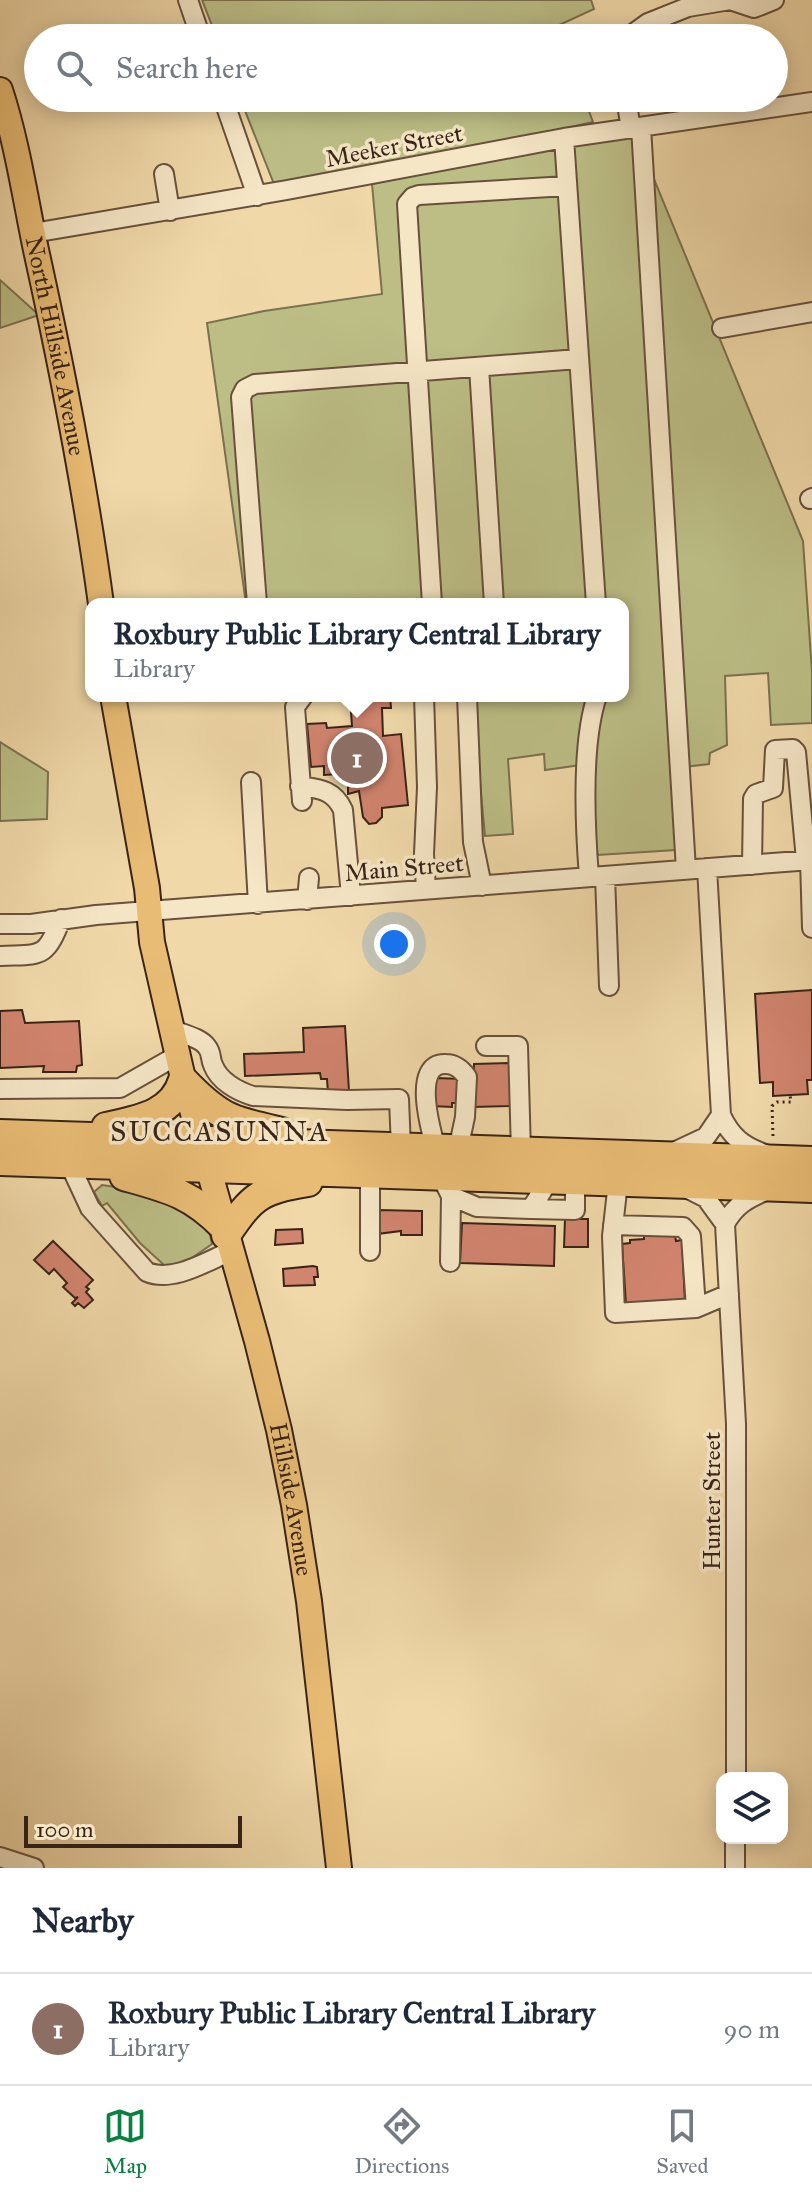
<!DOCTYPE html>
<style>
:root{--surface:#fff;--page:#f2f2f3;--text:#1f2937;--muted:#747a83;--line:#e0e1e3;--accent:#0b8043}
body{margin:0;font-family:"IM FELL Great Primer",serif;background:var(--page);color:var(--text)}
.controls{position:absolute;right:24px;bottom:24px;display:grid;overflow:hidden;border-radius:16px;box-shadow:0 4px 20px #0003}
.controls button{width:72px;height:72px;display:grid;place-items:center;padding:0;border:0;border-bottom:2px solid var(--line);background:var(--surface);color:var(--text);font:40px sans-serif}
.scale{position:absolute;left:24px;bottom:20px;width:218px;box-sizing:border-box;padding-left:8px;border:4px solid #3a2418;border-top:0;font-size:22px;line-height:28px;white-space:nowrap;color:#3a2418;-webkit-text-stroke:6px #f5e6c6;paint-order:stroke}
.you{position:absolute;left:394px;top:944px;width:28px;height:28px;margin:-20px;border:6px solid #fff;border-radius:50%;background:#1a73e8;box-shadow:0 0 0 12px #1a73e833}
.badge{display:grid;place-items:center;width:52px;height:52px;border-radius:50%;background:var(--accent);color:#fff;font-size:26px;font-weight:700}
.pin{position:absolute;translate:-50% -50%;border:4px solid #fff;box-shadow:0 2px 8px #0006}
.popup{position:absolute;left:85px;top:598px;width:544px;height:104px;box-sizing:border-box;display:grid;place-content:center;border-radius:16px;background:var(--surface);filter:drop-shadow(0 2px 6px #0005);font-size:26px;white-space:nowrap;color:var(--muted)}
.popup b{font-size:30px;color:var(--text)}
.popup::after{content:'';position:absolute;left:50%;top:100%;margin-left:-16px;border:16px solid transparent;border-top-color:var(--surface)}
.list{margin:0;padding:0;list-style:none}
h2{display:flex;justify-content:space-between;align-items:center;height:104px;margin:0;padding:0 32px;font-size:34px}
h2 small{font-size:26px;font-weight:400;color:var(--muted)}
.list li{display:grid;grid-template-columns:52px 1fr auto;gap:24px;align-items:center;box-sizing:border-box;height:112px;padding:0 32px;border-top:2px solid var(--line)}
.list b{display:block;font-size:30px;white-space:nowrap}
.list p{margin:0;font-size:26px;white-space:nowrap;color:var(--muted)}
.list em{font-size:26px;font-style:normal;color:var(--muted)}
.icon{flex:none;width:44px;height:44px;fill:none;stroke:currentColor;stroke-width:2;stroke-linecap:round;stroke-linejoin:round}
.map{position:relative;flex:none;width:812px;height:1868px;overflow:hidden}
.search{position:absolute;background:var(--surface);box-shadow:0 4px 20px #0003;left:24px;right:24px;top:24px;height:88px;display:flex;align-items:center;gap:20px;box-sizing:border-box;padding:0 28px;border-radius:44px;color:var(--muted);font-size:30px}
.sheet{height:216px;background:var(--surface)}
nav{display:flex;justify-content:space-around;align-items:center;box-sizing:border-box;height:112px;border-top:2px solid var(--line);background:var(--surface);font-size:22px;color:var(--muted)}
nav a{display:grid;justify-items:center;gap:4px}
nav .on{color:var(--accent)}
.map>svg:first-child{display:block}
.green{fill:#bcbe86;stroke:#7b714f;stroke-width:2}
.building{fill:#d1846e;stroke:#3a2418;stroke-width:2}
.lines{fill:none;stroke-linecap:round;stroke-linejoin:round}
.minor-casing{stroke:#68513c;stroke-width:22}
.major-casing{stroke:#3a2418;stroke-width:28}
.highway-casing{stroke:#3a2418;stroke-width:32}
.path{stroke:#3a2418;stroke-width:3;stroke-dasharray:2 4;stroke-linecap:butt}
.minor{stroke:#f5e6c6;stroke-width:18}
.major{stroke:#e8bc74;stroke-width:24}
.highway{stroke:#e8bc74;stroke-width:28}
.labels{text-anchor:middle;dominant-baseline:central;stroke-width:7;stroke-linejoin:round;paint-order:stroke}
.street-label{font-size:24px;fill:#3a2418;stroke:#f5e6c6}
.quarter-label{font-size:28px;letter-spacing:2px;fill:#3a2418;stroke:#f5e6c6}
</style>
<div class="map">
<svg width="812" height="1868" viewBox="0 0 812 1868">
<rect width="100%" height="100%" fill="#f0d8a8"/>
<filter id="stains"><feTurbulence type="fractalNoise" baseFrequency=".0025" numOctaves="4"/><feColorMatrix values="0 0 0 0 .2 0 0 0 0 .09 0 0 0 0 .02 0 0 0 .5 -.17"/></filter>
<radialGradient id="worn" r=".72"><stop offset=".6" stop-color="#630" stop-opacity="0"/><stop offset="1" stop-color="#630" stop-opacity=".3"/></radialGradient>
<path class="green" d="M202 0H591L594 9 557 26 561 38H217Z
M240 98H584L593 122 372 171 276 189Z
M635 133 803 541 812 672V723L771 725 768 673 725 676 727 745 710 753 709 764 684 767 691 849 598 855 590 823 596 765 588 764 545 770 544 754 508 759 513 834 485 836 472 696H623V604H246L207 323 264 311 382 294 372 184 599 137Z
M0 280 39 315 0 328Z
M0 742 48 772 47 819 0 821Z
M102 1185 164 1194 208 1226 212 1244 183 1264 164 1265 140 1243 107 1203 102 1206 94 1192Z"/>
<path class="building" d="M390 696 391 708H382L383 736 401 734 408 805 382 808V817L376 823 369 824 363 817 359 791 348 794V780L340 774 324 775V766L311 767 307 724 326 723 327 728 352 726 350 698Z
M812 990V1080H807L808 1094 773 1096V1082L760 1083 755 994Z
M22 1010 25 1023 79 1021 82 1065 77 1066 76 1072H43L44 1066 0 1068V1011Z
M345 1026 349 1091 328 1093 327 1079H321L320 1073 245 1076 244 1054 304 1052 303 1028Z
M509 1063 511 1106 472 1107 474 1064Z
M436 1078 462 1079V1103H452V1107L431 1106 432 1086H436Z
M378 1210 422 1211V1235H401V1231L377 1234Z
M565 1219H588V1247H564Z
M462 1223 555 1226 554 1266 460 1263Z
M302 1229 303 1243 275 1245 276 1230Z
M644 1235 675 1236 676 1241 682 1240 685 1302 626 1304 622 1244 630 1243V1240L644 1239Z
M53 1241 93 1280 86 1287 89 1289 86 1292 93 1300 84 1308 78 1303 75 1306 72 1303 78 1297 75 1298 63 1287 67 1283 54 1269 49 1274 34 1260Z
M313 1266 317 1267 318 1277H314L315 1285 284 1286 283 1269Z"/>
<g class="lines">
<defs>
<path id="minor" d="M188 0 201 38
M627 38 648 23 688 7 730 0 754 8 774 0
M223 98 257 196
M626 98 631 129
M641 127 686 870
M564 138 596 604
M164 174 170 211
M33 233 287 190 564 138 812 102
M722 328 812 312
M479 367 494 604
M810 499 812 498
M257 604 241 397 245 389 255 384 578 359
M432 604 407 204 413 197 419 195 567 186
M424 696 427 787 424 854 426 890
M467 696 473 842 482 886
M251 782 258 904
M300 786C320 789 334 790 343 810L351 896
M302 801 295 707 303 696
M810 860 812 928
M752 865 753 799 756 794 773 788 775 750 793 749 796 752 806 860
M707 868 721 1115C731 1137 743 1146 765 1154
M605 876 609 986
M589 877C585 826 581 744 597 696
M307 900 309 878
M0 924H31L96 915 812 860
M0 956C41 954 45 960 61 919
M173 1030C183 1034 201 1038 207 1047 212 1053 210 1059 213 1065 219 1081 237 1091 253 1096L347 1100 399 1099 401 1148
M486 1046H518L521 1152
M0 1089 120 1088 178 1055
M436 1149C431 1131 411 1062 446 1064 455 1064 462 1070 467 1077L465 1117 458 1150
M674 1152 706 1137 721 1115
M69 1163 90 1208 147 1272C173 1283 207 1261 231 1251
M370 1174V1251
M618 1182 612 1236 615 1313 696 1308 729 1294
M446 1186 451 1196 450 1262
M686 1188 706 1198 725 1224 736 1424V1778
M451 1196 477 1207 531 1209 549 1180
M531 1209 575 1210V1181
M725 1224C735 1205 748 1198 768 1190
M613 1225 683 1227 691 1236 696 1308
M0 1857 34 1868
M735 1868V1838"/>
<g id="major">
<path id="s1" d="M0 90C17 142 25 197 36 250 62 368 85 485 101 604"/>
<path id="s2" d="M113 696 147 888 152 942 182 1074 257 1341 279 1430 294 1505 309 1601 339 1868"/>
</g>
<path id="highway" d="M106 1127C137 1120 173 1115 183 1080 220 1119 231 1120 282 1132
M0 1134 812 1161
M0 1161 812 1188
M124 1176C167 1188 191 1193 224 1227
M226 1235C253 1195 260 1190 308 1182"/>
</defs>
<use href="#minor" class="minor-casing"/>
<use href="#major" class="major-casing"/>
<use href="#highway" class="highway-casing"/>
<path class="path" d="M773 1136 772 1106 777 1102H791L790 1095"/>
<use href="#minor" class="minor"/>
<use href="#major" class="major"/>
<use href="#highway" class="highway"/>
</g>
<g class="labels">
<g class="street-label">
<text transform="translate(394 146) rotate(-11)">Meeker Street</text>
<text stroke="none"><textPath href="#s1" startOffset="262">North Hillside Avenue</textPath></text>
<text transform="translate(404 868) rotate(-5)">Main Street</text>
<text stroke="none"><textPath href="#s2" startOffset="824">Hillside Avenue</textPath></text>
<text transform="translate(712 1501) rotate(-90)">Hunter Street</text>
</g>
<g class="quarter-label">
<text x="220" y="1131">SUCCASUNNA</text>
</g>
</g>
<rect width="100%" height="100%" filter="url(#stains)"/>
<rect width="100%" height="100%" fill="url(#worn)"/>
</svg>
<div class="controls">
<button><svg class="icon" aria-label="layers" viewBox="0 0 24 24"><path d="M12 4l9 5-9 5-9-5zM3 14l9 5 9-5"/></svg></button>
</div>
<div class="scale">100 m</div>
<div class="you"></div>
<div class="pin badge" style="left:357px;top:758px;background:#8d6e63">1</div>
<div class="popup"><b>Roxbury Public Library Central Library</b>Library</div>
<div class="search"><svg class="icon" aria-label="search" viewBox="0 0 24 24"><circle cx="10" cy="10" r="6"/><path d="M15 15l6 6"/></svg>Search here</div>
</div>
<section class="sheet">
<h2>Nearby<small></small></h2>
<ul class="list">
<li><span class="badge" style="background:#8d6e63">1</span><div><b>Roxbury Public Library Central Library</b><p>Library</p></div><em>90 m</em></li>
</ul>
</section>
<nav>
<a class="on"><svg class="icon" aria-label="map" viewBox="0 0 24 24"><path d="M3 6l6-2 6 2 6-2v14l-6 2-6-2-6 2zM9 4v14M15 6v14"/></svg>Map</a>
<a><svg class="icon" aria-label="directions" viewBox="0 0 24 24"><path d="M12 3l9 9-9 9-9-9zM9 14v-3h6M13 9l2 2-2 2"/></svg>Directions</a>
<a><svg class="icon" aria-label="saved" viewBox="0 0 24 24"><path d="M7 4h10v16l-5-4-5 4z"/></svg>Saved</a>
</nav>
